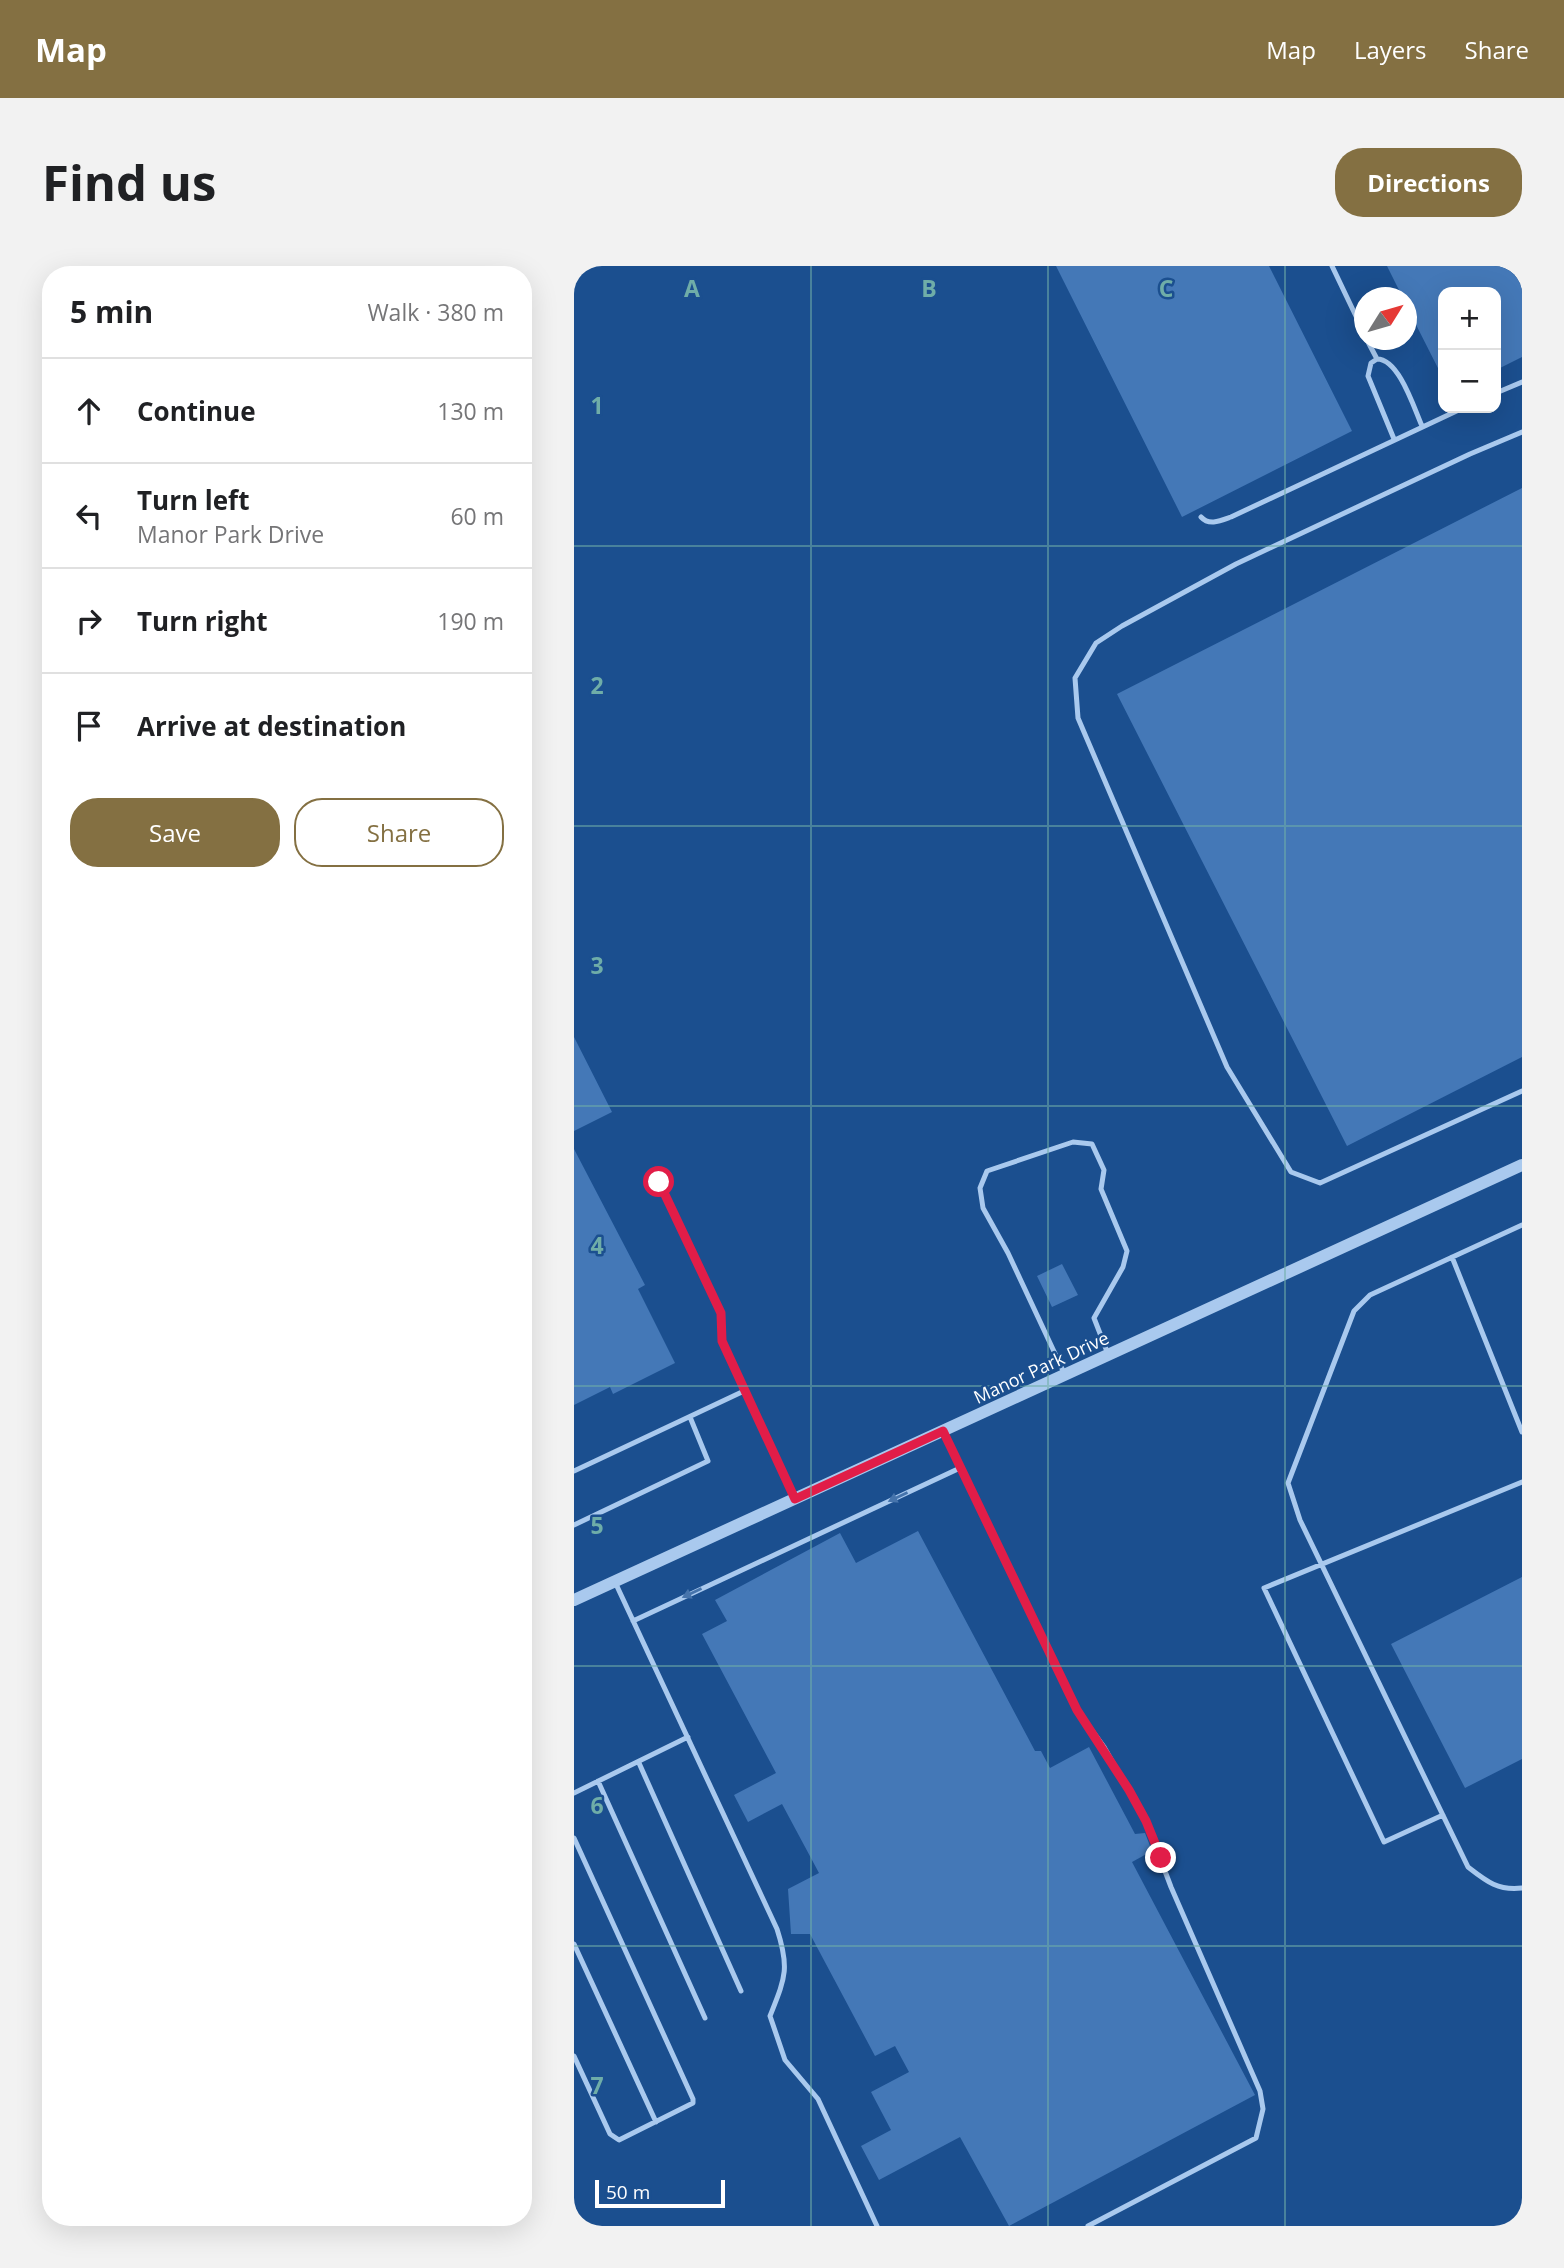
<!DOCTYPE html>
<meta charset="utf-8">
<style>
:root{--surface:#fff;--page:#f2f2f2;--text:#202124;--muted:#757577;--line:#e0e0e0;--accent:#847042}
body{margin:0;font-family:"Open Sans",sans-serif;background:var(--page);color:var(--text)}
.controls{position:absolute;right:21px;top:21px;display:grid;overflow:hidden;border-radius:14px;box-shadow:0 7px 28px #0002}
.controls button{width:63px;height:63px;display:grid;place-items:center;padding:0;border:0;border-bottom:2px solid var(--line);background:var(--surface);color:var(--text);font:35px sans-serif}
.compass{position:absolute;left:780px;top:21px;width:63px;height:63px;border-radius:50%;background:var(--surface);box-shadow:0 7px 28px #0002;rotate:53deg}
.scale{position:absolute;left:21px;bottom:18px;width:130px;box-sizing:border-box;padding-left:7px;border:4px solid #fff;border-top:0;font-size:19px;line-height:24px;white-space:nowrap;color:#fff;-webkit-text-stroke:5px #1b4f8f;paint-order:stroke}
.stop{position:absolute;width:21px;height:21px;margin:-16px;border:5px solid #e11d48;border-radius:50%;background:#fff}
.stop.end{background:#e11d48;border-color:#fff;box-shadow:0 2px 7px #0008}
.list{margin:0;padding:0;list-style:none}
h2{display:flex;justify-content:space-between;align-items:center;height:91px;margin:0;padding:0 28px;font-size:30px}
h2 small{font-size:23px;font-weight:400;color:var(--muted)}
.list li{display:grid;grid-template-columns:46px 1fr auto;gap:21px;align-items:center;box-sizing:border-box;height:105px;padding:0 28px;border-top:2px solid var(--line)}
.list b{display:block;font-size:26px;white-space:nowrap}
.list p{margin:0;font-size:23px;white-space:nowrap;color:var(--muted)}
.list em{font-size:23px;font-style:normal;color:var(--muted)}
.actions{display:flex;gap:14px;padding:21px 28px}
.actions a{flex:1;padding:16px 0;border:2px solid var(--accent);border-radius:28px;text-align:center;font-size:24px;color:var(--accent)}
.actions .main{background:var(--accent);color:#fff}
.icon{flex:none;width:38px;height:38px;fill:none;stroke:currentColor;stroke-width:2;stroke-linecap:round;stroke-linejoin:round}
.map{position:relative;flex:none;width:948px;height:1960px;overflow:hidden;border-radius:28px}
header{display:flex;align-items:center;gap:42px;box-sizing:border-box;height:98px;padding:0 35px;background:var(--accent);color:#fff}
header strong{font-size:33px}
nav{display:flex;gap:38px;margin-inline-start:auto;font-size:24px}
.intro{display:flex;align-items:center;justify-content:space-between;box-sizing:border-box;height:168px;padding:0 42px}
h1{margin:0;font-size:49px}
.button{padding:18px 32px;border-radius:28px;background:var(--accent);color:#fff;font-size:24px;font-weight:700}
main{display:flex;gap:42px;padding:0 42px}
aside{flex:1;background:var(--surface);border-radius:28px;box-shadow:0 7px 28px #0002}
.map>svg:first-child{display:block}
.building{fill:#4478b7}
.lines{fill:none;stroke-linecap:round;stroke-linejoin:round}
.service{stroke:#a9c9ee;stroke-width:5}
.tertiary{stroke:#a9c9ee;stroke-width:12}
.oneway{fill:#4674ac}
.route{stroke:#e11d48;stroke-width:9}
.grid{fill:none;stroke:#6fada8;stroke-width:2;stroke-opacity:0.55}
.labels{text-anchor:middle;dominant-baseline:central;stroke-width:5;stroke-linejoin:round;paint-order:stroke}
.street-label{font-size:18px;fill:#fff;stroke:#1b4f8f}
.grid-label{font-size:23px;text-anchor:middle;font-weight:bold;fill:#6fada8;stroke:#1b4f8f;stroke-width:5;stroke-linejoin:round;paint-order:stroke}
</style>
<header>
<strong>Map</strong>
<nav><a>Map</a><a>Layers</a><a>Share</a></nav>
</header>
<div class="intro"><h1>Find us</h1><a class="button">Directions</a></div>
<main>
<aside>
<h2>5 min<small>Walk · 380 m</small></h2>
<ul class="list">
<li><svg class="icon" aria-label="ahead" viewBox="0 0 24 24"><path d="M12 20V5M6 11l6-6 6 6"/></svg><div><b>Continue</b></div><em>130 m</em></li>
<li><svg class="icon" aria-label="left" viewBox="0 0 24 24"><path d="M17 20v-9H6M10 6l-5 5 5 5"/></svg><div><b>Turn left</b><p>Manor Park Drive</p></div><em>60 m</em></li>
<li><svg class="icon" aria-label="right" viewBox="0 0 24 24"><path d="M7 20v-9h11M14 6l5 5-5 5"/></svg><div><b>Turn right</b></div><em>190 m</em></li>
<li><svg class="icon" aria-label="arrive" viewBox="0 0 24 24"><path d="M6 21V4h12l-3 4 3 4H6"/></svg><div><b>Arrive at destination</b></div></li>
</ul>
<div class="actions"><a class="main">Save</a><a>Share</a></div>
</aside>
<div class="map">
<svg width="948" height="1960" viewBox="0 0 948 1960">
<rect width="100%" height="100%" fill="#1b4f8f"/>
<path class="building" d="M482 0H695L778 165 608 251Z
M813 0H948V91L922 104V26H869V112L832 39V32H829Z
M948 222V791L773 880 543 428Z
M0 771 38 846 0 865Z
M0 883 71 1019 64 1023 101 1097 39 1128 36 1121 0 1139Z
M488 998 504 1029 478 1041 463 1010Z
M344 1265 461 1485H467L476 1502 515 1481 561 1568 571 1567 578 1585 558 1596 681 1829 435 1960 386 1871 305 1914 287 1880 317 1864 297 1826 335 1806 321 1780 301 1790 236 1668H217L214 1623 245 1607 208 1538 174 1556 160 1529 202 1507 128 1368 153 1355 141 1334 266 1267 282 1297Z
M948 1311V1493L891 1522 817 1378Z"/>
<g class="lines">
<path class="service" d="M758 0 790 67
M793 74 803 93C825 93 840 142 848 160
M803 93 797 97 794 110 820 173
M922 127 948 116
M948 166 896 188 662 298 548 360 522 377 501 412 504 452 653 801 717 906 746 917 948 825
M627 251C635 260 646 255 657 251L889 142
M85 916 147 1047 148 1075 170 1125
M948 959 796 1029 780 1045 714 1217 726 1254 894 1601C912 1615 924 1625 948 1622
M878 991 948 1166
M491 1109 434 987 409 942 406 922 413 905 499 876 518 878 530 904 527 923 553 985 549 1001 520 1052 534 1088
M369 1165 503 1444 530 1481 572 1555 597 1621 686 1825 689 1843 682 1872 514 1960
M0 1205 170 1125 220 1231
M0 1259 134 1195 116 1151
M41 1316 203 1663C216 1703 211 1712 196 1750L211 1794 244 1833 303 1960
M59 1355 386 1202
M65 1497 167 1725
M24 1515 131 1752
M0 1527 114 1471
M869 1549 810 1576 690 1322 948 1216
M0 1572 119 1833V1837L45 1874 36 1868 0 1790
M0 1678 82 1856"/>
<path class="tertiary" d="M0 1334 948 899"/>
</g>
<defs><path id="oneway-solid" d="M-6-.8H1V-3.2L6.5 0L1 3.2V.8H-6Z" transform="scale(1.75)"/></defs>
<g class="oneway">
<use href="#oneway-solid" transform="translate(324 1231) rotate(155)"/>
<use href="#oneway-solid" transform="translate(118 1327) rotate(155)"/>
</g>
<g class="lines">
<path class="route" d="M85 916 147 1047 148 1075 221 1233 369 1165 503 1444 555 1524 572 1555 587 1592"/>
</g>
<path class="grid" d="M237 0V1960M474 0V1960M711 0V1960M0 280H948M0 560H948M0 840H948M0 1120H948M0 1400H948M0 1680H948"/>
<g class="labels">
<g class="street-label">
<text transform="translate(467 1101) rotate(-25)">Manor Park Drive</text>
</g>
</g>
<g class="grid-label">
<text x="118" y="31">A</text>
<text x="355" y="31">B</text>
<text x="592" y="31">C</text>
<text x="23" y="148">1</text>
<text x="23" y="428">2</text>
<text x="23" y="708">3</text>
<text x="23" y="988">4</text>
<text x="23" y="1268">5</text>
<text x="23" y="1548">6</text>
<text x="23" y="1828">7</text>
</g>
</svg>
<div class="controls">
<button>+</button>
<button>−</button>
</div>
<svg class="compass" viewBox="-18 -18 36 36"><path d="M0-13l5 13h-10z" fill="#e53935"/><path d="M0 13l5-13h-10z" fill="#757577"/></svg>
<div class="scale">50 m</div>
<div class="stop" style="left:85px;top:916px"></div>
<div class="stop end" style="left:587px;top:1592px"></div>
</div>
</main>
